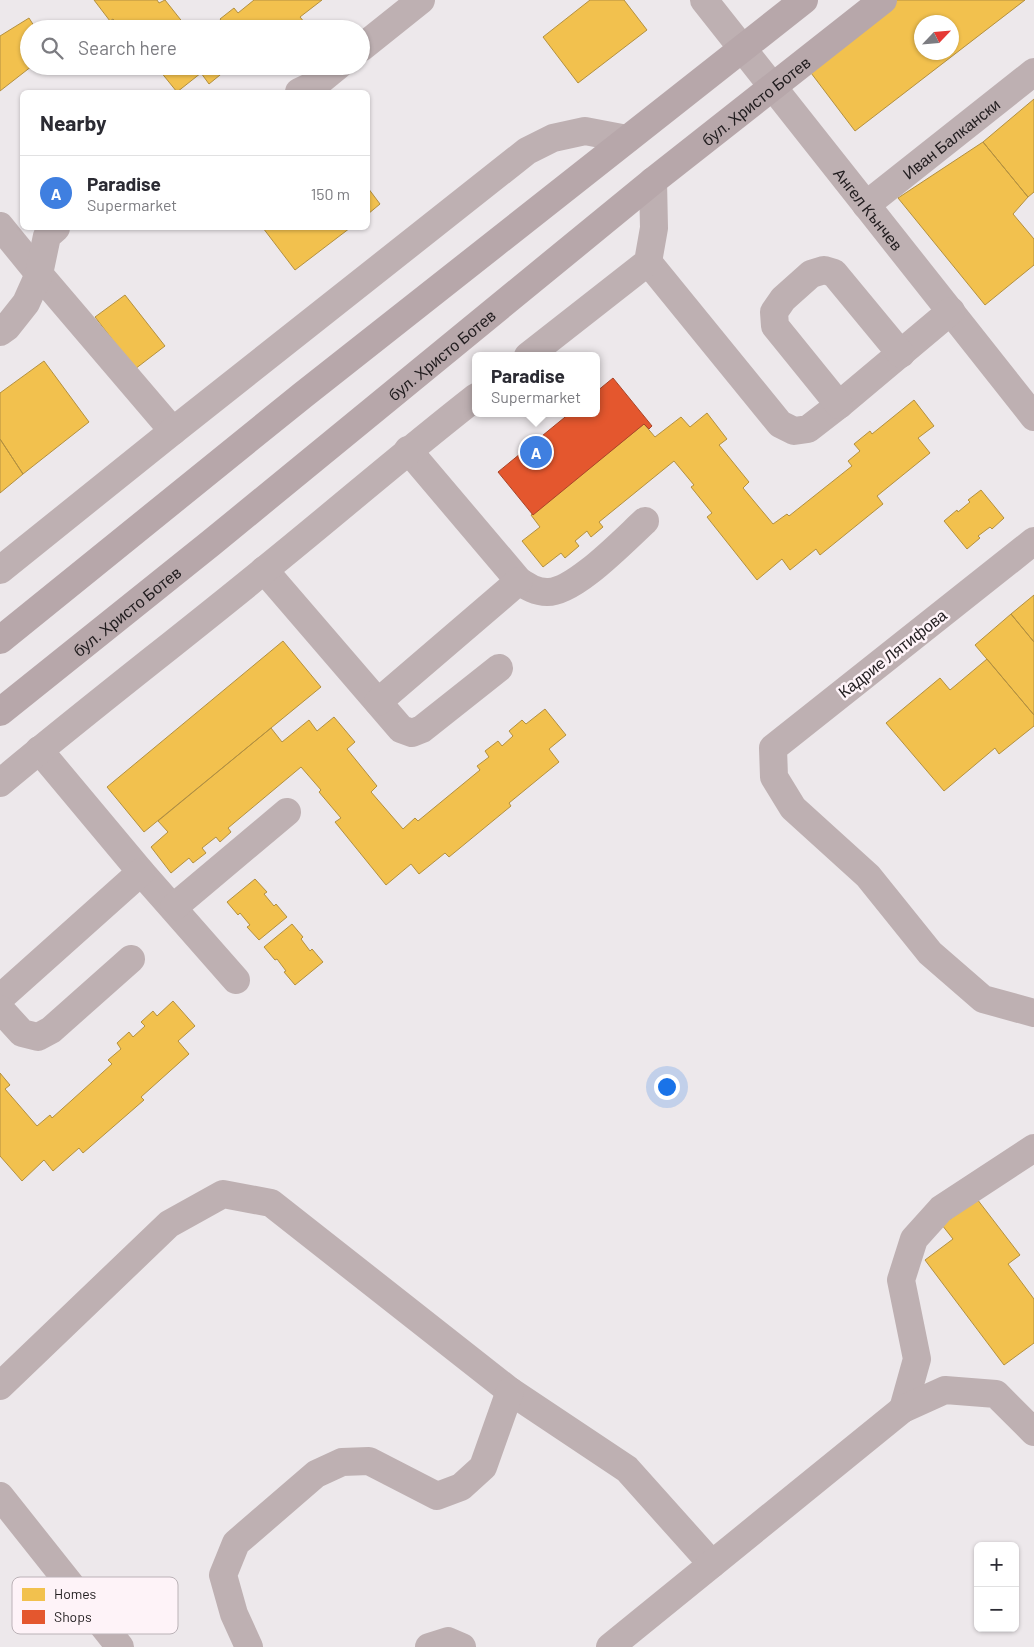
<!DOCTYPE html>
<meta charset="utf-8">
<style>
:root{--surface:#fff;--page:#f7f7f7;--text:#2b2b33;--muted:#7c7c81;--line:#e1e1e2;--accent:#0f766e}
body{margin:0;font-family:Barlow,sans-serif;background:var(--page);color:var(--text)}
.controls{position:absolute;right:15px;bottom:15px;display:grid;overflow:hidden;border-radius:8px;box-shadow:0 1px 4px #0004}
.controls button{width:45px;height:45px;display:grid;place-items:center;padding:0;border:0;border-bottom:1px solid var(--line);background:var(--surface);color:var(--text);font:25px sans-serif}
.compass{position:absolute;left:914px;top:15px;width:45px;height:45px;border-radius:50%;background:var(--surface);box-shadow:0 1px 4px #0004;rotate:64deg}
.you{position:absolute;left:666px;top:1086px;width:18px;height:18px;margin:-12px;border:4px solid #fff;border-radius:50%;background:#1a73e8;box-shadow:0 0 0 8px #1a73e833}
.badge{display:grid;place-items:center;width:32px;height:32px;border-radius:50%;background:var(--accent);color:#fff;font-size:16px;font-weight:700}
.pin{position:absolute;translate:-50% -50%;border:2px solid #fff;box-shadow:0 1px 5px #0006}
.popup{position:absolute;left:472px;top:352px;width:128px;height:65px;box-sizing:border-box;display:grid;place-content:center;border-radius:8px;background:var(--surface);filter:drop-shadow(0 1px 4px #0005);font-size:16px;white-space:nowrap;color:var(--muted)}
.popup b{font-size:19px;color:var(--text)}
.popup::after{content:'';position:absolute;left:50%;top:100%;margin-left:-10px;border:10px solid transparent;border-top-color:var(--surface)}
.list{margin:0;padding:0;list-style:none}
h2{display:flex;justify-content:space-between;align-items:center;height:65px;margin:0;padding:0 20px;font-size:21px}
h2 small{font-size:16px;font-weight:400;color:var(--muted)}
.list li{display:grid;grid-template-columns:32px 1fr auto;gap:15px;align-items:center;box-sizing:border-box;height:75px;padding:0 20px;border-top:1px solid var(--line)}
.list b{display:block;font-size:19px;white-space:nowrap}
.list p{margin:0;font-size:16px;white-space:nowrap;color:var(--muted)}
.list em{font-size:16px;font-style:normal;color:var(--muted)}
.icon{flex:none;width:28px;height:28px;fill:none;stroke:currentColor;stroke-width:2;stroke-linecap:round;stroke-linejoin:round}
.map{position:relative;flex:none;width:1034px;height:1647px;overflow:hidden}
.search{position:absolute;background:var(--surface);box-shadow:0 1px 4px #0004;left:20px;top:20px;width:350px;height:55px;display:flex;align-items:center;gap:12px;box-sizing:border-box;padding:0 18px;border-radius:28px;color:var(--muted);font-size:19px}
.panel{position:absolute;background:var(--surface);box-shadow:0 1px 4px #0004;left:20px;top:90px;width:350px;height:140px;border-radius:8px}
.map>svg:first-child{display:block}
.homes{fill:#f2c14e;stroke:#b39040;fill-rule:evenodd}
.shops{fill:#e4572e;stroke:#a94529}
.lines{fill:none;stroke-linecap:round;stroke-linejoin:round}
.minor{stroke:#beb0b2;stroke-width:28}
.major{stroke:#b7a7aa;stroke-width:28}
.labels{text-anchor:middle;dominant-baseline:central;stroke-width:5;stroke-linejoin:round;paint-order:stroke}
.street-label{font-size:16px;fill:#201c1e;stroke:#fef3f8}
.key{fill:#fef3f8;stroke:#bbb2b7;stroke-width:1}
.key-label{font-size:14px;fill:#201c1e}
</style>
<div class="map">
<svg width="1034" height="1647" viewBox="0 0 1034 1647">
<rect width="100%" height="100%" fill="#ede8eb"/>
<path class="homes" d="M94 0H157L159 3 165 0 188 29H121L113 19 110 21Z
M254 0H322L300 17 305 23 298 29H218L224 24 220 19 234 8 238 13Z
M590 0H624L647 30 578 83 543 37Z
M897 0H1025L855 131 808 69ZM922 22H952V52H922Z
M29 18 36 29H29V66H32L0 91V36Z
M156 66H231L209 84 201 73 177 92Z
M238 66H250L243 72Z
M1034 99V192L1028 197 983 142Z
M983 142 1028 197 1013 214 1034 239V265L985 305 898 198Z
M368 188 380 204 368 214Z
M263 228H350L295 270Z
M125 295 165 346 135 369 95 317Z
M44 361 89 422 23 474 0 439V393Z
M914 400 934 426 918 438 930 453 877 496 883 504 820 555 816 549 790 570 782 559 757 580 707 517 712 513 691 487 694 485 674 461 599 522 603 527 591 537 587 531 575 541 579 546 565 558 561 553 543 567 522 541 540 527 531 515 644 424 655 437 681 417 690 427 707 413 727 439 719 445 749 482 743 488 773 524 787 514 789 516 852 466 848 461 860 451 854 444 870 431 872 434Z
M0 439 23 474 0 493Z
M981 490 1004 518 992 529 990 527 978 536 980 538 967 549 944 521 957 510 958 512 970 502 968 500Z
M1034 595V642L1011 614Z
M1011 614 1034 642V715L975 645Z
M283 641 321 687 144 832 107 787Z
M987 659 1034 715V726L999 754 995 748 944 791 886 723 940 678 950 690Z
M545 709 566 735 549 749 559 762 509 803 511 806 449 857 445 853 419 874 411 864 386 885 335 822 341 818 319 792 321 790 301 767 228 828 231 832 220 842 216 837 202 848 206 853 193 863 189 858 171 873 151 847 168 832 158 821 271 728 282 742 309 720 317 731 334 717 355 742 347 749 377 786 371 792 403 829 415 818 418 821 480 770 477 766 489 757 485 751 498 741 502 746 513 736 509 731 522 720 526 724Z
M255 879 267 892 264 894 274 906 276 904 287 917 259 940 247 927 250 925 240 913 238 915 227 902Z
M292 924 303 937 301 939 310 951 312 949 323 962 295 985 284 972 286 971 277 959 275 960 264 947Z
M173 1001 195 1026 178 1041 189 1054 141 1097 144 1100 83 1153 79 1148 53 1171 44 1160 22 1181 0 1156V1073L10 1085 5 1089 37 1126 50 1115 52 1118 112 1064 108 1060 121 1049 117 1043 129 1032 133 1037 145 1026 141 1022 153 1011 157 1016Z
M977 1199 1020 1255 1008 1264 1034 1299V1343L1004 1365 925 1260 953 1239 942 1225Z"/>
<path class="shops" d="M613 378 652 426 649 429 644 424 533 515 498 472 570 413H596V392Z"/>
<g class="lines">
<g class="minor">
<path id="s1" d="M704 0 1034 417"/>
<path d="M361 48 421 0"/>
<path d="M299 92 316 84 338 66"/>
<path id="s2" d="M866 205 1034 72"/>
<path d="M0 226 39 274 173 431"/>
<path d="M648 262 780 424 794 431 808 429 839 405 951 311"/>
<path d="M0 332 7 327 26 303 39 274 47 236 56 228"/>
<path d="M528 356 648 262 654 228 653 181"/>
<path d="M839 405 775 326 774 312 783 299 811 274 824 270 834 273 901 354"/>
<path d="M408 450 519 581C528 587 536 592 547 592 574 593 624 540 645 521"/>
<path d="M1034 541 773 748 774 777 793 808 868 876 930 953 983 999 1034 1013"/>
<path d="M0 570 173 431 527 151 553 138 585 131 627 139"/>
<path d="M264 570 401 729 412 733 422 729 499 668"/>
<path d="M378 702 519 581"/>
<path d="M39 750 141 872 236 980"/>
<path d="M0 783C86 711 175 643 262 572 334 514 403 454 476 397"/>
<path d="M174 907 287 812"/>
<path d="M0 998 141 872"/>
<path d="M0 1009 22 1033 38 1037 51 1030 131 959"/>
<path d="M0 1386 169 1224 223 1194 271 1203 510 1391 627 1469 712 1564"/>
<path d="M903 1409 917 1359 901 1280 914 1239 941 1209 1034 1148"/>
<path d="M0 1496 120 1647"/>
<path d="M249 1647 234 1614 223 1575 236 1543 316 1474 342 1462 369 1461 437 1496 461 1487 483 1467 510 1391"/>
<path d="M429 1647 448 1641 462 1647"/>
<path d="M610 1647 903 1409 945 1390 996 1394 1034 1432"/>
</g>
<g class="major">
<path d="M0 640 303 395 804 0"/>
<path id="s3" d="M0 712 211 543 653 181 883 0"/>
</g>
</g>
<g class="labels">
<g class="street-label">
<text stroke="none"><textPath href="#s3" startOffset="972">бул. Христо Ботев</textPath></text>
<text stroke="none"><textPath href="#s2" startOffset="108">Иван Балкански</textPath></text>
<text stroke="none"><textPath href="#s1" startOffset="266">Ангел Кънчев</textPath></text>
<text stroke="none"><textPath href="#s3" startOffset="568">бул. Христо Ботев</textPath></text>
<text stroke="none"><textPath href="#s3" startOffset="162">бул. Христо Ботев</textPath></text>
<text transform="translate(892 653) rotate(-38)">Кадрие Лятифова</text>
</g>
</g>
<rect x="12" y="1577" width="166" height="57" rx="8" class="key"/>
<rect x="22" y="1588" width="23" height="13" fill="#f2c14e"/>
<rect x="22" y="1610" width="23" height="14" fill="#e4572e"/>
<g class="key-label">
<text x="54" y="1599">Homes</text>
<text x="54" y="1622">Shops</text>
</g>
</svg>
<div class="controls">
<button>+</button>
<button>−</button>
</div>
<svg class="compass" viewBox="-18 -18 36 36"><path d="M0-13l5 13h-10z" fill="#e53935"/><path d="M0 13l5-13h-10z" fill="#7c7c81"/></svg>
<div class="you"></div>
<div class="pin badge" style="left:536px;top:452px;background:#3f7fe0">A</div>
<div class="popup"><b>Paradise</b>Supermarket</div>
<div class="search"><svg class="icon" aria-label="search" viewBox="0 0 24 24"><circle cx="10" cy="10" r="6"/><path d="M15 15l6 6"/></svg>Search here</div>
<section class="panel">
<h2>Nearby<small></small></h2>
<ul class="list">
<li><span class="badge" style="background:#3f7fe0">A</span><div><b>Paradise</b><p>Supermarket</p></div><em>150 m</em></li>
</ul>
</section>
</div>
